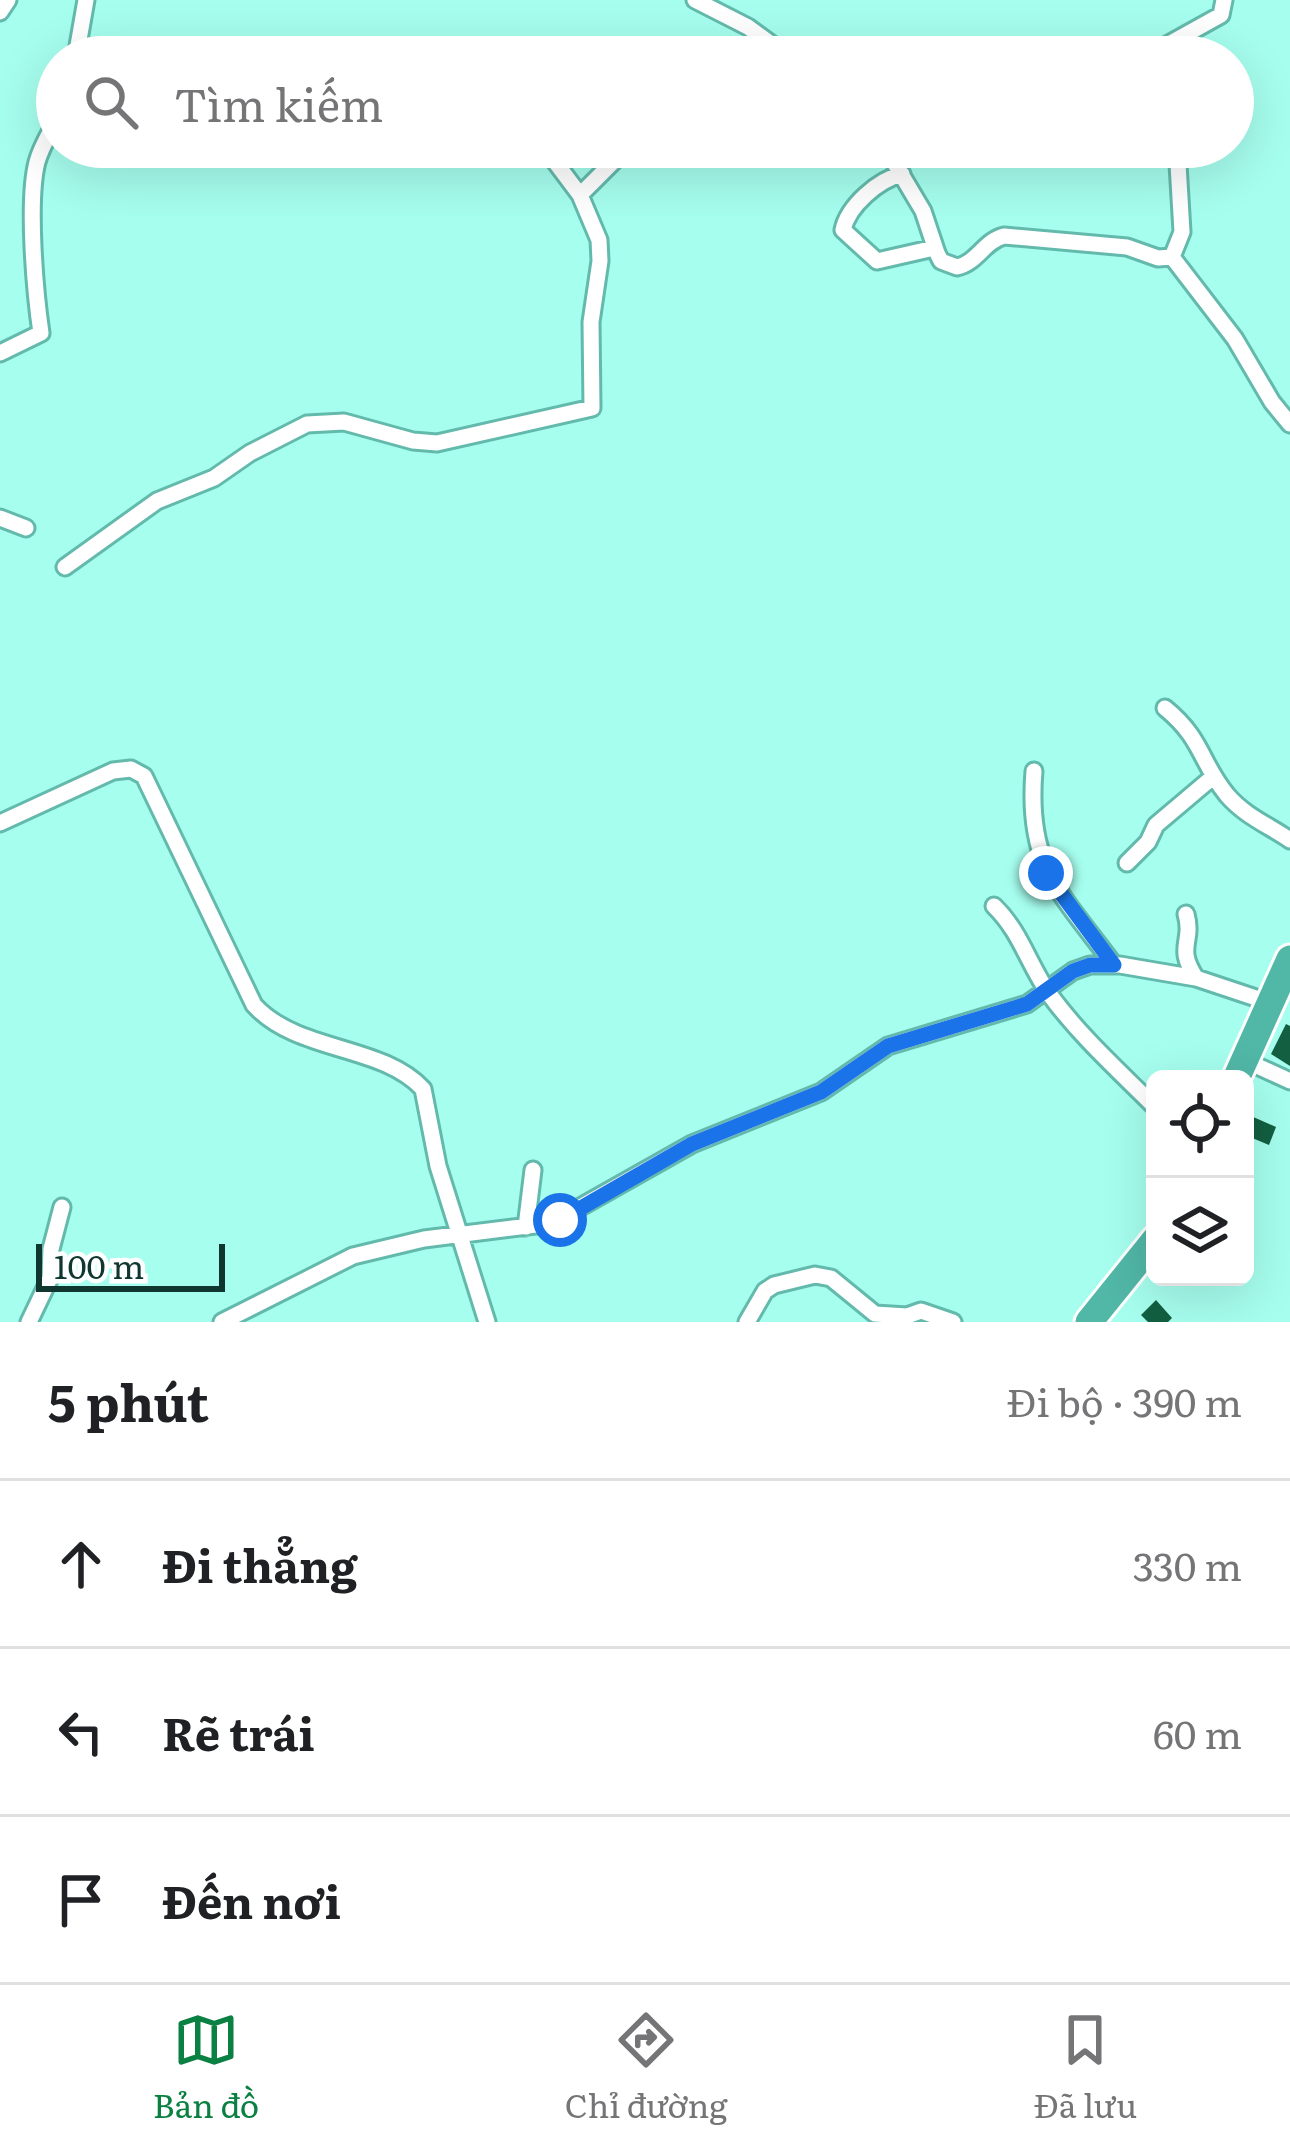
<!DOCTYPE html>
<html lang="vi">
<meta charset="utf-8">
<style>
:root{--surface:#fff;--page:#f2f2f2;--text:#202124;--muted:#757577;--line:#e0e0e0;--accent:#0b8043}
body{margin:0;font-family:Literata,serif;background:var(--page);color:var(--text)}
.controls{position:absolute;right:36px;bottom:36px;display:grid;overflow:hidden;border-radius:18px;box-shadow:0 12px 48px #0002}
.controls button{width:108px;height:108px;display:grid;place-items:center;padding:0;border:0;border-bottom:3px solid var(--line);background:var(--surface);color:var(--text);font:60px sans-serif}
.scale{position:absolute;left:36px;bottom:30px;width:189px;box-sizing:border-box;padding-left:12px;border:6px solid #103630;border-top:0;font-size:33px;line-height:42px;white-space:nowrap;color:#103630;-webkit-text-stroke:9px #fff;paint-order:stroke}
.stop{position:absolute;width:36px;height:36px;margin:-27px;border:9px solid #1a73e8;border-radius:50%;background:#fff}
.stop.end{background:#1a73e8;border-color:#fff;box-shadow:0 3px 12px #0008}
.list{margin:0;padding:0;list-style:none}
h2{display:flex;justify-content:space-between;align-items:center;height:156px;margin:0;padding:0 48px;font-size:51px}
h2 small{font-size:39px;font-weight:400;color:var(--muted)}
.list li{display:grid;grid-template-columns:78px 1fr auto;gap:36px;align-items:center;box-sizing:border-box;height:168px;padding:0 48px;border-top:3px solid var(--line)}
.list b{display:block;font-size:45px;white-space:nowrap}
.list em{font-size:39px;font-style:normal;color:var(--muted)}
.icon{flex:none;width:66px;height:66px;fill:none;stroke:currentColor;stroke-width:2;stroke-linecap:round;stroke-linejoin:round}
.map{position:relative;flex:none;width:1290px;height:1322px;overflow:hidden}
.search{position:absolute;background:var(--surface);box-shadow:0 12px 48px #0002;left:36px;right:36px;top:36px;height:132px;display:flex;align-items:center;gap:30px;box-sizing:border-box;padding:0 42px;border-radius:66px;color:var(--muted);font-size:45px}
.sheet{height:660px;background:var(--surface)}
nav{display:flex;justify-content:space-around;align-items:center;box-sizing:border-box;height:168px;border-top:3px solid var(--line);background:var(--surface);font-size:33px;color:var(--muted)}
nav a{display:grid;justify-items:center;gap:6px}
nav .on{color:var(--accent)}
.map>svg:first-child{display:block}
.building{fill:#125f41}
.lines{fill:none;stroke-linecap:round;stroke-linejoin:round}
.street-casing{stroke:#63baac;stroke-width:21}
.highway-casing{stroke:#fff;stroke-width:33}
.street{stroke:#fff;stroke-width:15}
.highway{stroke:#51b7a7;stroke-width:27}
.route{stroke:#1a73e8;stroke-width:15}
</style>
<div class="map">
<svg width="1290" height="1322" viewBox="0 0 1290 1322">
<rect width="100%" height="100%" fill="#a6feee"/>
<path class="building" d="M1286 1024 1290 1026V1066L1271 1054Z
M1251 1116 1276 1127 1269 1145 1245 1135Z
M1156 1300 1172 1318 1168 1322H1148L1141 1315Z"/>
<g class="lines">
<defs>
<path id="street" d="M695 0 748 27 789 57
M0 12 8 0
M76 57 86 0
M1164 57 1167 45 1221 15 1224 0
M885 147 923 211 937 253 941 261 957 267C977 263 984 241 1004 236L1127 247 1158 258 1172 257 1182 232 1177 147
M902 174C878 180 848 206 843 230L877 261 934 248
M580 195 628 147
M1172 257 1235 339 1272 402 1290 424
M0 353 41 333C35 292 27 201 37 162 41 147 50 133 57 119
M0 518 26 528
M65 567 157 501 214 478 250 453 307 424 344 422 413 441 437 443 592 408 591 322 600 261 599 240 580 195 544 147
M1165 708C1203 739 1200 762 1227 795 1245 816 1268 825 1290 840
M1034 771C1026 867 1061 893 1114 965
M0 823 113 771 131 769 144 776 254 1005C298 1053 381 1044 423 1089L438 1166 487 1322
M1127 863 1148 842 1156 825 1214 776
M994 906C1021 932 1029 966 1050 995 1080 1036 1119 1071 1155 1107
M1186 914C1194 943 1175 946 1196 978
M1244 1060 1290 1081
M526 1227 533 1170
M29 1322 50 1278 51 1249 62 1207
M222 1322 353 1256 424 1239 552 1223 692 1144 821 1092 888 1046 1027 1004 1073 971 1090 965H1120L1196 978 1268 1002
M747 1322 765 1291 774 1285 815 1275 831 1278 875 1314 907 1316 921 1311 953 1322"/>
<path id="highway" d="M1236 1079 1290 959
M1089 1322 1155 1240"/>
</defs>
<use href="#street" class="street-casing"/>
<use href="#highway" class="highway-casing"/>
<use href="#street" class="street"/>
<use href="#highway" class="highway"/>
</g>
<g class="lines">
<path class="route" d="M560 1220 692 1144 821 1092 888 1046 1027 1004 1073 971 1090 965H1114L1046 873"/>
</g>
</svg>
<div class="controls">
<button><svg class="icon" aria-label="locate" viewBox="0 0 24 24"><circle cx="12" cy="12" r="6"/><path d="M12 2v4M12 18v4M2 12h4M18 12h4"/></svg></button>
<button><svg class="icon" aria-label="layers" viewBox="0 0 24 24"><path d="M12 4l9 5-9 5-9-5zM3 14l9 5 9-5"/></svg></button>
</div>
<div class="scale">100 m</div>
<div class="stop" style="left:560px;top:1220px"></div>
<div class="stop end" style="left:1046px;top:873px"></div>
<div class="search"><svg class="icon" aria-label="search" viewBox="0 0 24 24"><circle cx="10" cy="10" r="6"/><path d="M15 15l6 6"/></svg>Tìm kiếm</div>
</div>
<section class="sheet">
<h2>5 phút<small>Đi bộ · 390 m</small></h2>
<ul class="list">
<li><svg class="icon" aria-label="ahead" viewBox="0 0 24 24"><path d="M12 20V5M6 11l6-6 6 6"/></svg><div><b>Đi thẳng</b></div><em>330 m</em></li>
<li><svg class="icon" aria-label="left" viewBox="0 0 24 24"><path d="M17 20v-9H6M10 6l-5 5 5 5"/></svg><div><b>Rẽ trái</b></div><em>60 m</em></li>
<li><svg class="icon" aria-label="arrive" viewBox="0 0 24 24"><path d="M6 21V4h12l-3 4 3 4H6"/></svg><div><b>Đến nơi</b></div></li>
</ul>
</section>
<nav>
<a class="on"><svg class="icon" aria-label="map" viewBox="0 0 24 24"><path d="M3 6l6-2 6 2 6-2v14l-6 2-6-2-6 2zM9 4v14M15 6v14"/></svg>Bản đồ</a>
<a><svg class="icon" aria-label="directions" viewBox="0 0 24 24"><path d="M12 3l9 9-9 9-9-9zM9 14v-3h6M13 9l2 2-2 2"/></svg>Chỉ đường</a>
<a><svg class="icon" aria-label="saved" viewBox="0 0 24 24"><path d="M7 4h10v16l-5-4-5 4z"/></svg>Đã lưu</a>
</nav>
